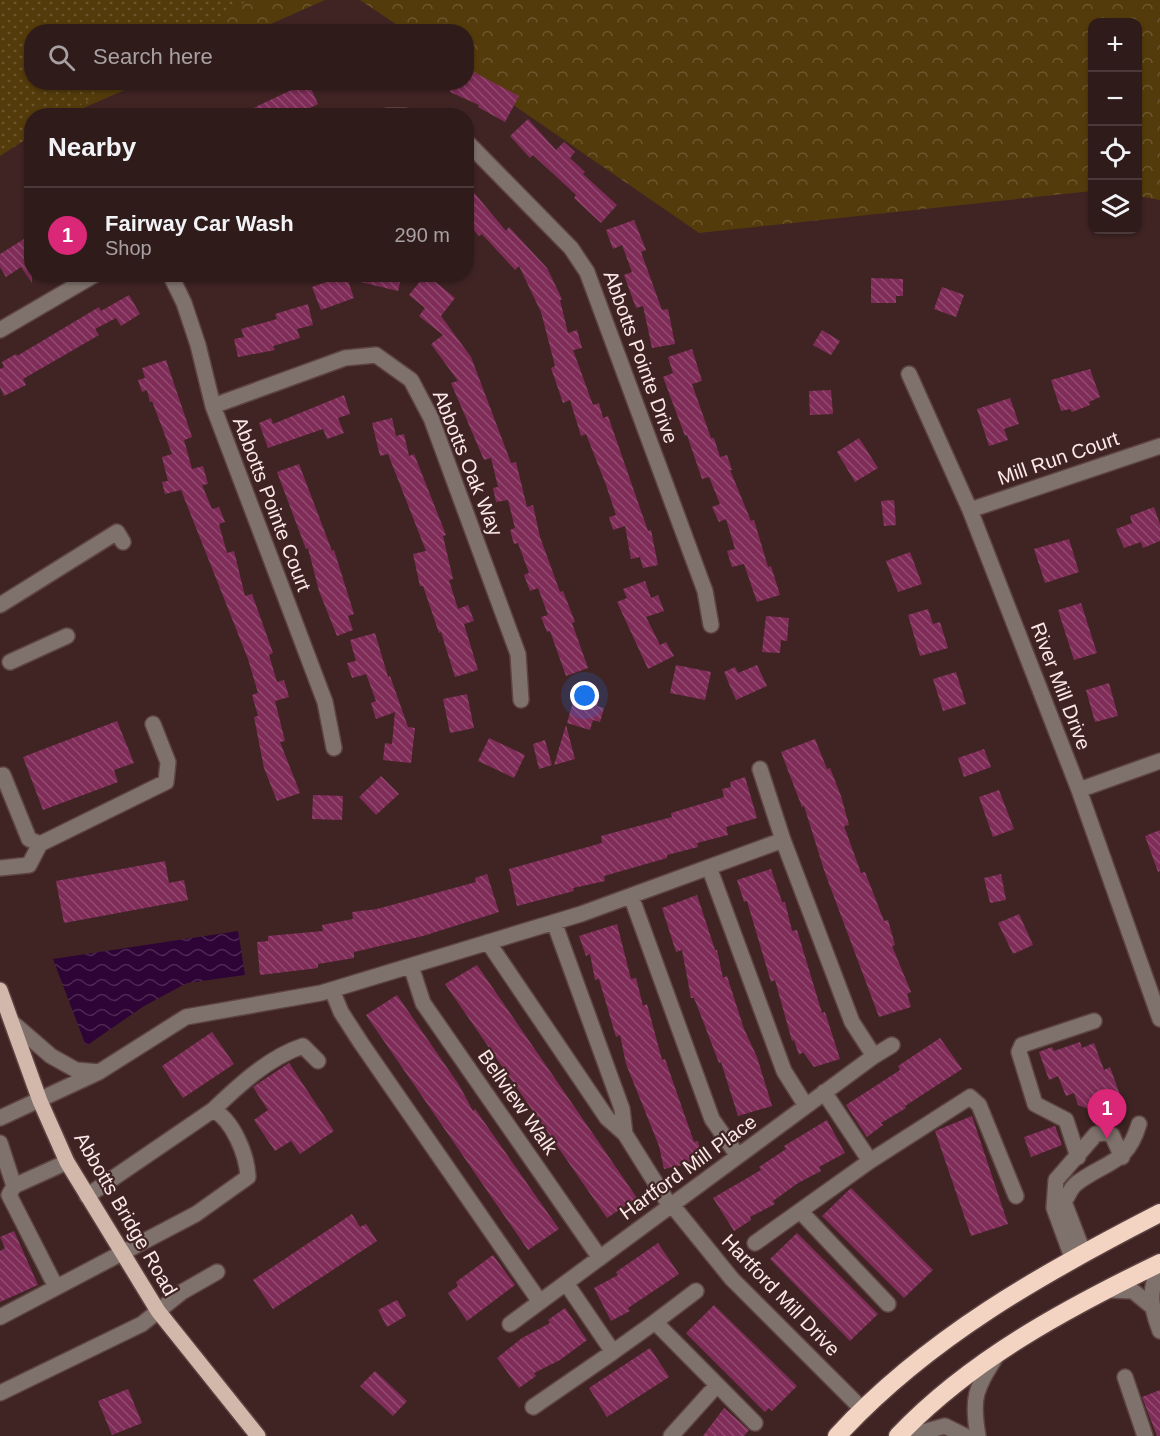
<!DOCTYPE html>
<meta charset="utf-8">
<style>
:root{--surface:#301b1b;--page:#3c2828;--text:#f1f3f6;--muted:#a8a1a3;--line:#4b393a;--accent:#db2777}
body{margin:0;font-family:Arial,sans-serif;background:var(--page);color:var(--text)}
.controls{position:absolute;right:18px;top:18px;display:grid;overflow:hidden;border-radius:12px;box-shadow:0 2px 4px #0004}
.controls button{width:54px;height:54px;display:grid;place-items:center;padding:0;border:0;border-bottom:2px solid var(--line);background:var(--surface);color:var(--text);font:30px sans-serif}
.you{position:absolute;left:585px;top:696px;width:21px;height:21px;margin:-15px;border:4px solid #fff;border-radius:50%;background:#1a73e8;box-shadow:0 0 0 9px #1a73e833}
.badge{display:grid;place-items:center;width:39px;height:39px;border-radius:50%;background:var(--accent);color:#fff;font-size:20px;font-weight:700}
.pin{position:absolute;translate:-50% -50px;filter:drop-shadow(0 2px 3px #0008)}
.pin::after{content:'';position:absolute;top:32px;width:21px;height:18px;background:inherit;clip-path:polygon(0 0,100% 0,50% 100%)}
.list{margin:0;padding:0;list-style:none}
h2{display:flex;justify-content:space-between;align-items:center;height:78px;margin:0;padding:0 24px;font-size:26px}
h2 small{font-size:20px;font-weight:400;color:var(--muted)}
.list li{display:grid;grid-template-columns:39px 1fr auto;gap:18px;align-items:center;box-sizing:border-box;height:96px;padding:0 24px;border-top:2px solid var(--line)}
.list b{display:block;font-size:22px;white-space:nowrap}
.list p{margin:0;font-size:20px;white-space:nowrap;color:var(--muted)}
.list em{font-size:20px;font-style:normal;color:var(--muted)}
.icon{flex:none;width:33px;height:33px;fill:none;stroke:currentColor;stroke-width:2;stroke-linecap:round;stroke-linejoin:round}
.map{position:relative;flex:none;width:1160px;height:1436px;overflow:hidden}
.search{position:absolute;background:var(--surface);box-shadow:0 2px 4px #0004;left:24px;top:24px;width:450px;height:66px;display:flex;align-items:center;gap:15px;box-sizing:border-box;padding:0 21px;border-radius:24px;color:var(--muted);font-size:22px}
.panel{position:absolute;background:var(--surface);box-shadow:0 2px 4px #0004;left:24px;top:108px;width:450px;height:174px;border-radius:24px}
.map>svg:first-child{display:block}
.forest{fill:url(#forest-crowns)}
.park{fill:url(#park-dots)}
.water{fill:url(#water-waves)}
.building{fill:url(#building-back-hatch)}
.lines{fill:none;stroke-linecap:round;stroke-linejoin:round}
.minor-casing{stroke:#5e4343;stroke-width:18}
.major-casing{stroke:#5e4343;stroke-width:18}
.highway-casing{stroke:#5e4343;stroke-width:21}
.minor{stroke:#7f726c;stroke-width:15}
.major{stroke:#d2b8aa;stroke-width:15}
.highway{stroke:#f3d3c2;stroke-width:18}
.labels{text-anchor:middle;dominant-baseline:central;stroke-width:4.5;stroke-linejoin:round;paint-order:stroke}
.street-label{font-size:20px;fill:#fbe8e7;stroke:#402424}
</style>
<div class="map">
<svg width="1160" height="1436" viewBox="0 0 1160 1436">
<defs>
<pattern id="forest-crowns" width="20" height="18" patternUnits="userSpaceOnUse" patternTransform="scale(1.5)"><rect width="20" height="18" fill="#543b0b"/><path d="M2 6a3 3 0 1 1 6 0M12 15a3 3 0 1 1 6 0" fill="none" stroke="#6e572f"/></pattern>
<pattern id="park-dots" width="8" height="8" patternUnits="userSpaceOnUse" patternTransform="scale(1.5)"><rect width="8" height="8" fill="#543b0b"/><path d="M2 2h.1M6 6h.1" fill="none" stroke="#6e572f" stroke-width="1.8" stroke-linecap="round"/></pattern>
<pattern id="water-waves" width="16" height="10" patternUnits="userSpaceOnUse" patternTransform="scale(1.5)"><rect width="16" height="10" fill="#2e0336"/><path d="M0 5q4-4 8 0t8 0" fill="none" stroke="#4d2853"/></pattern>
<pattern id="building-back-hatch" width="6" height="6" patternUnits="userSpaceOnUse" patternTransform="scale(1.5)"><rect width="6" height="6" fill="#7f2d58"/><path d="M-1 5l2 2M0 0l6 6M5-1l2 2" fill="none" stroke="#924b70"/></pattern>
</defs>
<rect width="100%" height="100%" fill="#402424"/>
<path class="forest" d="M0 0H325L255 31 32 32V82L141 83 67 115 32 116 0 149Z
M360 0H1160V200L1138 196V22H1092V191L699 233 467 73 466 32 406 31Z"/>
<path class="park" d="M0 0H248L198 31 32 32V82L117 83 64 115 32 116 31 136 0 156Z"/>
<path class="water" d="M238 931 245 975 187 983 144 1006 86 1046 53 959Z"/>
<path class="building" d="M466 68 519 96 505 122 478 107 479 105 450 92 454 82H466Z
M308 82 318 104 293 116H237Z
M528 119 556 150 564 142 575 152 570 158 585 172 583 174 617 205 601 223 574 198 576 195 533 155 530 158 510 136Z
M466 183 506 231 509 227 547 268 562 299 560 300 568 333 577 330 582 348 573 350 593 405 599 403 603 418 608 416 648 531 651 530 658 565 643 568 640 557 631 559 625 526 613 530 609 517 616 515 606 485 586 434 581 436 570 400 563 403 551 368 555 366 541 312 519 266 515 270 482 234 479 236 466 220Z
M634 220 646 250 641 252 662 310 668 309 675 344 652 348 643 306 636 308 624 275 632 272 622 245 613 249 606 230Z
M24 239 32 251V283L21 267 6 277 0 267V254Z
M348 274H402L398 291 348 279Z
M426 274 455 298 441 316 471 357 511 463 516 462 527 507 533 505 540 537 560 592 563 591 575 622 572 623 588 668 566 676 550 631 547 632 541 617 548 615 538 588 530 591 524 575 529 573 518 543 514 544 510 530 515 528 508 500 496 502 493 488 498 487 491 458 484 460 451 383 458 381 431 344 443 335 419 316 425 308 409 295Z
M346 275 354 298 321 310 312 287Z
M871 278 903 279V296H896V303H871Z
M942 287 964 295 956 317 934 309Z
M129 295 140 314 121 326 116 318 95 329 99 335 23 379 26 385 4 396 0 387V369L4 367 2 362 16 354 17 356 99 307 101 311Z
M308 304 313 325 297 329 300 338 273 346 275 350 238 357 234 339 244 337 241 329 277 319 275 314Z
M822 330 840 341 831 355 813 345Z
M692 349 702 381 692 384 711 438H714L720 457 727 455 732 470H730L751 521 754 520 768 567 771 566 780 595 757 602 744 564 732 567 727 551 735 549 726 519 719 522 712 507 720 504 709 477 702 479 687 435 685 436 663 377 673 373 668 357Z
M166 360 192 437 184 440 192 469 203 466 208 484 202 485 212 509 219 507 225 522 219 524 227 553 234 551 245 596 252 594 273 653 269 655 277 682 284 680 289 697 275 701 285 741 280 742 300 793 277 801 264 768 254 717 258 716 252 695 258 693 248 659 181 490 165 494 162 482 168 481 162 457 172 454 152 401 150 402 147 390 142 392 138 380 145 378 142 368Z
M1090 369 1100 397 1089 402 1090 405 1072 412 1070 409 1061 411 1051 380Z
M831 390 833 414 810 415 809 391Z
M344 395 350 414 338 418 344 433 327 439 323 429 268 448 259 423 271 418 273 424Z
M1010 398 1019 424 1004 429 1008 440 989 446 977 409Z
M392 418 396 436 404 434 409 456 414 454 446 535 443 536 453 579 449 580 458 609 468 605 474 621 464 624 478 670 455 677 441 632 439 633 423 586H420L413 554 426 551 388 454 380 456 372 423Z
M859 438 878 468 855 482 837 452Z
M299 464 332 551 334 550 354 614 348 616 353 630 337 636 319 591 308 548 306 549 277 472Z
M894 500 896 525 884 526 881 501Z
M1154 507 1160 524V541L1143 548 1141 542 1124 548 1116 529 1132 523 1130 516Z
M1069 539 1079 572 1045 583 1034 549Z
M910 552 922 584 898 592 886 561Z
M645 581 651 598 658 595 664 611 646 617 660 645 666 642 674 656 648 669 617 602 627 598 623 589Z
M1081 603 1097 653 1074 660 1058 610Z
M928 609 933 624 940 622 948 648 920 656 908 615Z
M766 616 789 618 787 641 781 640 780 653 762 652Z
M375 633 388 677 390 676 408 727 415 728 411 763 383 760 385 743 392 744 395 712 376 719 371 703 376 701 366 674 352 678 347 663 356 661 350 640Z
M676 665 711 672 705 700 670 693Z
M757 665 767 686 736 700 724 672 735 667 738 673Z
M956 672 966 704 943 711 933 679Z
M1109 683 1118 716 1095 722 1086 690Z
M577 688 600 695 597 706 604 708 600 722 593 720 590 730 567 723Z
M467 694 474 728 450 733 443 699Z
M117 721 134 763 114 770 118 782 43 810 23 757Z
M566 725 575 759 554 765Z
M489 738 525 755 514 778 478 761Z
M815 739 827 769 830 768 841 796 849 825 844 826 861 873 865 872 884 921 888 920 895 945 892 946 911 992 907 994 911 1007 879 1017 825 873 804 806 802 807 781 752Z
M545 740 552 765 539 769 533 744Z
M984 749 991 767 964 777 958 758Z
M381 776 399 794 376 815 359 797Z
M745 777 757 818 726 827 728 835 697 843 698 847 667 855V858L604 876 605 881 573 888 574 891 517 906 509 869 602 843 601 836 672 817 671 813 724 797 722 789 731 787 730 782Z
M999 790 1014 829 993 837 979 797Z
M313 795 343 796 342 820 312 819Z
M1160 830V871L1158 872 1145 836Z
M165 861 169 883 184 880 188 900 64 923 56 881Z
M771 869 782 902H785L792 931 797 930 822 1013 825 1012 840 1059 814 1067 803 1052 799 1055 794 1040 792 1041 775 980 771 982 747 901 744 902 737 880Z
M487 874 499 912 423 936 354 952V958L318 964V968L260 975 257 942 268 941V936L323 931 322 925 353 919 352 912 377 909 476 882 475 878Z
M1001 874 1006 900 990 903 984 878Z
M697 895 715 950H717L723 978 727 976 744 1029 757 1057 772 1106 738 1116 721 1062 719 1063 698 1008 694 998H691L682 950 676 952 662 908Z
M1019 914 1033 945 1013 954 998 923Z
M617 924 631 979 636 978 643 1006 647 1004 662 1060 665 1059 694 1142 698 1141 702 1161 664 1169 659 1146 626 1064 620 1035 616 1037 599 979 595 980 590 954 586 956 579 936Z
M477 965 637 1198 607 1218 445 984Z
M397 995 459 1085 473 1111 475 1109 559 1229 528 1250 366 1015Z
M212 1032 234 1064 183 1098 162 1066Z
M940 1038 962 1069 905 1106 906 1108 881 1123 883 1125 867 1137 846 1105 900 1070 898 1066Z
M1080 1042 1082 1048 1094 1043 1104 1070 1110 1067 1124 1106 1102 1114 1078 1105 1074 1093 1066 1096 1058 1076 1049 1080 1039 1052 1052 1047 1054 1051Z
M289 1063 334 1131 300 1154 291 1141 275 1151 254 1120 268 1110 253 1087Z
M972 1116 1008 1224 971 1236 935 1131Z
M827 1120 845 1153 819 1167 821 1171 798 1183 773 1201 775 1204 750 1217 751 1220 734 1231 713 1198 761 1170 759 1167 786 1149 784 1146Z
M1055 1126 1062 1145 1031 1157 1024 1137Z
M851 1188 933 1270 904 1298 822 1216Z
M352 1214 360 1227 366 1224 377 1241 273 1309 253 1280Z
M14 1231 38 1285 0 1302V1251L5 1248 0 1237Z
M797 1233 878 1314 850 1341 770 1259Z
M658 1243 679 1274 628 1308 630 1311 611 1321 594 1288 618 1275 616 1272Z
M493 1255 515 1285 467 1321 448 1293 458 1286 456 1282Z
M397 1300 406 1316 387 1327 378 1310Z
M714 1305 797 1386 772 1411 769 1408 765 1412 686 1333Z
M565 1308 587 1340 560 1360 534 1373 536 1376 519 1388 497 1358 522 1338 550 1323 548 1320Z
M650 1348 669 1377 607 1417 589 1388Z
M375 1371 407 1401 393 1416 360 1386Z
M128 1389 142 1423 112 1435 98 1401Z
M1160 1390V1436H1157L1142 1397Z
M724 1408 749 1430 744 1436H703Z"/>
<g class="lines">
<defs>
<path id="minor" d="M387 116H405
M466 141 571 248 587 272 705 591 711 625
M170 274 184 303 198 345 213 406 325 702 334 748
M0 330 96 274
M909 374 970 510 1079 790 1160 1019
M213 406 345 358 376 355 411 380 431 418 518 654 521 700
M970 510 1160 446
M0 605 117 532 123 542
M10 662 67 636
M760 769 783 840 852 1022 874 1056
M3 775 29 839 40 844 166 782 168 762 153 724
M1079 790 1160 761
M709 867 784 1071 806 1106
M0 868 29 865 40 844
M631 896 712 1119 738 1156
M554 922 622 1109 625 1134
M488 942 607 1118 625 1134 670 1206
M411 966 423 1003 600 1258
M332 990 341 1012 361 1043 540 1302
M14 1024 51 1056 76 1070 99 1072
M213 1110C238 1086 269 1057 303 1046L318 1061
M0 1118 99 1072 186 1017 321 993 581 914 783 840
M0 1143 14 1186
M1078 1157 1066 1120 1035 1104 1019 1052 1022 1045 1094 1021
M870 1161 970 1097 979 1105 1016 1196
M672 1205 732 1279 863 1410
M801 1212 888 1304
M755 1243 870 1161 824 1092
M1084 1254 1064 1202C1068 1196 1071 1187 1077 1183 1106 1161 1127 1165 1139 1124
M1073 1260 1054 1208 1056 1180 1096 1134 1105 1133 1112 1135 1122 1157
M1160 1264C1149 1293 1149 1302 1160 1331
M566 1283 613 1352 655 1322 755 1423
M56 1287 9 1195 14 1186 67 1162
M1106 1290 1133 1291 1150 1305
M0 1317 196 1214 248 1177C247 1155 233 1120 213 1110L87 1196
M655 1322 696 1291
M510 1324 874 1056 892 1045
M1125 1377 1145 1436
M0 1393 142 1324 182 1292 217 1272
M533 1407 613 1352
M671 1436 717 1385
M908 1436 945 1426 965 1436
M978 1436C971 1396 976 1389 997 1355"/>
<path id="major" d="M0 990 40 1101 67 1162 158 1311 258 1436"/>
<path id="highway" d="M837 1436C927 1338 1043 1273 1160 1213
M898 1436C970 1360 1067 1308 1160 1263"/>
</defs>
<use href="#minor" class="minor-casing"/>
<use href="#major" class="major-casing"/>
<use href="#highway" class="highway-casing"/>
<use href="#minor" class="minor"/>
<use href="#major" class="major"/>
<use href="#highway" class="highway"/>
</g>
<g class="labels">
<g class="street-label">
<text transform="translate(641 357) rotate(70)">Abbotts Pointe Drive</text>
<text transform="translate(1058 458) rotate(-19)">Mill Run Court</text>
<text transform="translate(468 463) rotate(68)">Abbotts Oak Way</text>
<text transform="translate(272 504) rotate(69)">Abbotts Pointe Court</text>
<text transform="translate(1061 686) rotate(69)">River Mill Drive</text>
<text transform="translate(518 1102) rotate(55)">Bellview Walk</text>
<text transform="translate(688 1167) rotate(-36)">Hartford Mill Place</text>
<text transform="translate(126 1214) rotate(60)">Abbotts Bridge Road</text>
<text transform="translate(781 1295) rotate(46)">Hartford Mill Drive</text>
</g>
</g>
</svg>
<div class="controls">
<button>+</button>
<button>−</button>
<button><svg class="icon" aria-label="locate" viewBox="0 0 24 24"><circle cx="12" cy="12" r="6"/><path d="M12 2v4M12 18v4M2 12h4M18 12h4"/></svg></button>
<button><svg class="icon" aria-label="layers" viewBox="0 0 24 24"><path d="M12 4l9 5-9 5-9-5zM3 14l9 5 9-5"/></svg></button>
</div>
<div class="you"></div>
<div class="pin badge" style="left:1107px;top:1139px">1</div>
<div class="search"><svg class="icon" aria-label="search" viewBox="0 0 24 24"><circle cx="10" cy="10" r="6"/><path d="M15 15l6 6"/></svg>Search here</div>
<section class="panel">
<h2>Nearby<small></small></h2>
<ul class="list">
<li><span class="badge">1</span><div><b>Fairway Car Wash</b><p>Shop</p></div><em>290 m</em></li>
</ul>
</section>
</div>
